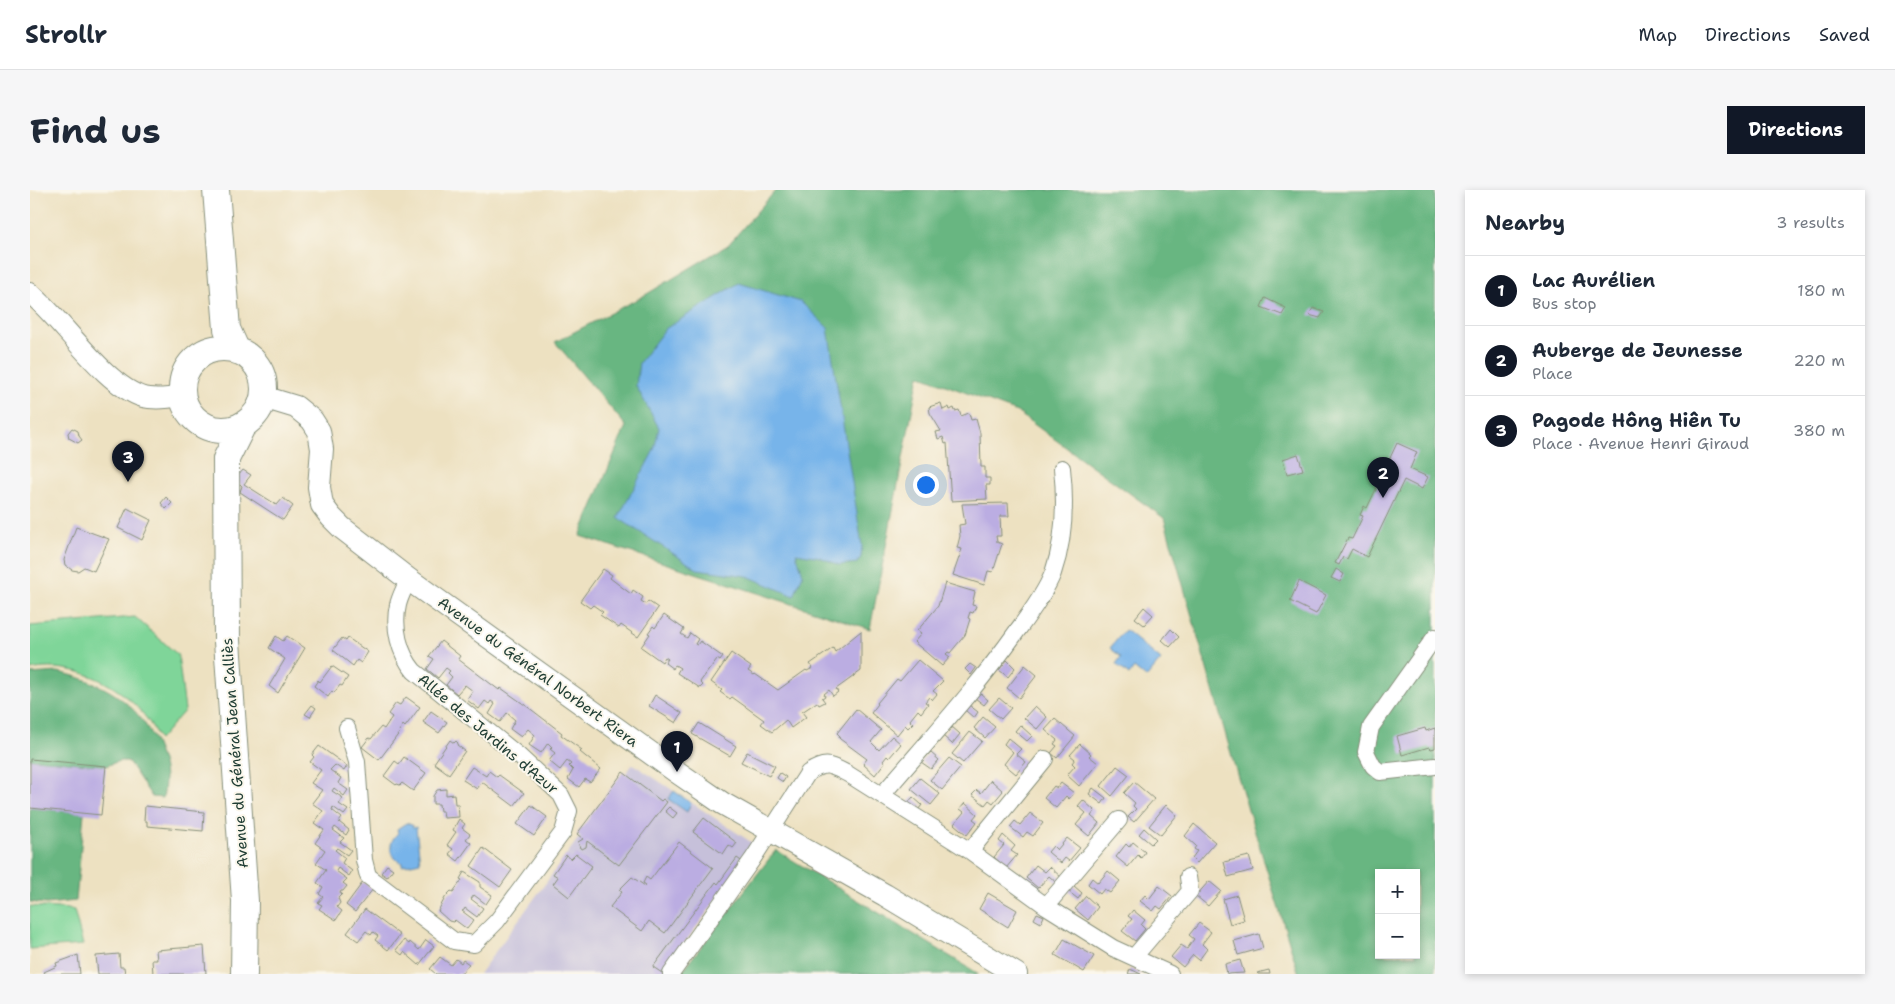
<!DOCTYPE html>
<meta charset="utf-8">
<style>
:root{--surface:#fff;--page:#f6f6f7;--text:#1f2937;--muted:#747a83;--line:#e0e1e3;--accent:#111827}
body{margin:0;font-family:"Shantell Sans",sans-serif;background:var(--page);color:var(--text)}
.controls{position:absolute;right:15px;bottom:15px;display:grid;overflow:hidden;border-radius:0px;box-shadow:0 2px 8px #0003}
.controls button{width:45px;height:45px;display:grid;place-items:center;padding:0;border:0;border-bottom:1px solid var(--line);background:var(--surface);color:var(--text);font:25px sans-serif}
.you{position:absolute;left:895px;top:294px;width:18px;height:18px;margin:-12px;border:4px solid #fff;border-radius:50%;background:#1a73e8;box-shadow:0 0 0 8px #1a73e833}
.badge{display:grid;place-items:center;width:32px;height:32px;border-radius:50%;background:var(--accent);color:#fff;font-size:16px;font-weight:700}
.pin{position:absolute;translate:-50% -41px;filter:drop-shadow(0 1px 2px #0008)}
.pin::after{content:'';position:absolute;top:26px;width:18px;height:15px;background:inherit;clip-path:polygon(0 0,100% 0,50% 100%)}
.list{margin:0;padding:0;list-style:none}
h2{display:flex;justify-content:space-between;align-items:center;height:65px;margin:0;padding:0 20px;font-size:21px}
h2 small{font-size:16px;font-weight:400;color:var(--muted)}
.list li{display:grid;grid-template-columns:32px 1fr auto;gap:15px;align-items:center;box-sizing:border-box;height:70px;padding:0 20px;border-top:1px solid var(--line)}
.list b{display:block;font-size:19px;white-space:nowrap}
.list p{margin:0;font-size:16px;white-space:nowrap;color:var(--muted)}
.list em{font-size:16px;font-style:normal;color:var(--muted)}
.map{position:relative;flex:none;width:1405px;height:784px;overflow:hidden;border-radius:0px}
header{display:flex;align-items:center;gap:30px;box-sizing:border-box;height:70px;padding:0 25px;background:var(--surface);border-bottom:1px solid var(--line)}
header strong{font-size:24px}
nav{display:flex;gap:28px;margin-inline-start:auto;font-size:18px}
.intro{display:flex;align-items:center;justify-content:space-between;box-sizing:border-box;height:120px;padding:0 30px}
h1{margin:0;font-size:35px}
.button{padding:12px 22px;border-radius:0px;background:var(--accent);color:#fff;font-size:18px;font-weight:700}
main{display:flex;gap:30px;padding:0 30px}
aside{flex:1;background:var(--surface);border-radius:0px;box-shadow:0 2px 8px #0003}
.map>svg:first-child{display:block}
.industrial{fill:#c6c0da}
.green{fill:#7fd599;stroke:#4f8966}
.forest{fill:#67b681;stroke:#437a5a;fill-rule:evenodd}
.water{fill:#77b4ea;stroke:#4b788f}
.building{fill:#bbade2}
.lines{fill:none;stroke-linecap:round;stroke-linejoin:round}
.minor-casing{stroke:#868f7a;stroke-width:18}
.tertiary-casing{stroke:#868f7a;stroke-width:22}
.secondary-casing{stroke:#868f7a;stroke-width:24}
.primary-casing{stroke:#868f7a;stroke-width:28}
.minor{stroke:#fff;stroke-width:16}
.tertiary{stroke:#fff;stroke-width:20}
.secondary{stroke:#fff;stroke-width:22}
.primary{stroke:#fff;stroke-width:26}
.labels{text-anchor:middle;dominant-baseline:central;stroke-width:4;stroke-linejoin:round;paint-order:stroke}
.street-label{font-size:15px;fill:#1f3d34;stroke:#fbf7ec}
</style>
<header>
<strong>Strollr</strong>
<nav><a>Map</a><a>Directions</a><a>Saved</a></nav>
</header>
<div class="intro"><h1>Find us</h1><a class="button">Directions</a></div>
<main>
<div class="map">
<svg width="1405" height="784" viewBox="0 0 1405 784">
<rect width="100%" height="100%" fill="#fbf7ec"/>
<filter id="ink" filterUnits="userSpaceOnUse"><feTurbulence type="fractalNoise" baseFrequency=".02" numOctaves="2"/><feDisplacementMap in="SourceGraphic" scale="10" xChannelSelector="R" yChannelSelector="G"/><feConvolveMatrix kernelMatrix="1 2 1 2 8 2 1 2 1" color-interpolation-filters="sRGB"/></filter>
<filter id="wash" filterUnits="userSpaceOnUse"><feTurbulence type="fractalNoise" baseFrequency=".0096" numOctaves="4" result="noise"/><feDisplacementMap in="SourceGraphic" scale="20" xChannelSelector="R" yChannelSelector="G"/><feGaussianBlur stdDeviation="1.12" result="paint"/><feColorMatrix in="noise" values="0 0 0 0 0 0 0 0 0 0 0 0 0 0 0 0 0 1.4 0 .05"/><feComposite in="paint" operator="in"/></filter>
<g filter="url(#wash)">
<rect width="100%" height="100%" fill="#ede1c1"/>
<path class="industrial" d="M603 574 724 654 631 784H449Z"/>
<path class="green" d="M105 427 148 465 155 520 129 550C109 503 51 469 0 480V436Z
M0 716C15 718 30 717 44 720L53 755 0 759Z"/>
<path class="forest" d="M746 0H1405V784H1269L1204 574 1134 328 987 222 889 185 840 439 550 346 596 236 525 152 617 104 698 55ZM1349 683H1386V765H1349Z
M28 482C71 491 109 512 126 555 130 565 135 577 135 589 135 595 134 602 133 608L122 607 98 571H89L76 576 0 569V484Z
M0 618 54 623 46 711 16 714 0 712Z
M746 660 949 784H650Z"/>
<path class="water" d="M709 93 771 112 798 138 832 356 831 367 827 373 809 375 790 367 766 363 773 384 764 406 717 386 667 379 588 328 624 260 629 238 606 196 609 173 635 139Z
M1095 440 1131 470 1116 488 1104 478 1099 485 1086 474 1091 467 1080 458Z
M644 601 661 613 657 622 638 609Z
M376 633 382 635 383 638 386 637 390 672 372 676V673C359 667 357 653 368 643L367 639Z"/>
<g id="blocks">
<path class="building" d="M1235 108 1256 118 1252 125 1231 117Z
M1283 118 1294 122 1290 128 1279 125Z
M911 213 913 220 919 217 920 220 924 218 925 221 929 220 931 226 939 223 941 230 946 229 950 243 951 277H955V288H960V295H956L957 309 921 311 917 253 915 254 913 247 908 249 906 242 911 241 900 223 899 217Z
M42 238 48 241 49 246 52 250 48 253 39 248 38 243Z
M1367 253 1387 262 1380 279 1398 287 1392 299 1374 290 1337 367 1322 359 1317 369 1313 367 1309 375 1305 373 1318 348 1322 349 1333 326 1330 325 1334 316 1337 318 1355 280 1353 279 1357 269 1359 270Z
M1268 264 1273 280 1257 284 1253 269Z
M213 280 221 285 214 294 247 315 253 308 263 316 253 330 210 302 212 296 208 292V286Z
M136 307 142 313 136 319 131 313Z
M978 313 979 326H970L971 346H966L967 352 972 354 963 382 958 381 954 395 923 385 932 359 927 358 930 346 929 335 935 334 932 314Z
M97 318 121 330 112 350 88 338Z
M46 337 79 349 64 381 54 377 48 381 42 380 35 375 34 370Z
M573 379 582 385 580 388 601 404 603 400 613 407 611 411 616 414 618 411 628 418 608 447 591 435 589 438 570 425 573 422 563 415 560 418 550 411Z
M1306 379 1314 384 1310 392 1301 388Z
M1269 391 1296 405 1286 424 1260 411Z
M915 393 945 402 942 415 946 416 943 423 940 422 938 428 940 429 935 445 920 463 918 462 916 464 920 467 912 476 884 452 891 444 887 441 908 416Z
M1114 417 1123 425 1114 435 1105 428Z
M634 425 654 439 651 444 657 448 660 443 668 449 665 454 667 455 670 451 693 467 690 471 687 469 670 492 673 495 670 498 647 483 650 478 645 475 643 479 635 473 638 469 635 467 632 472 611 457 620 444 618 443 623 436 625 438Z
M1141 439 1149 447 1140 457 1132 450Z
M831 441V481L806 499 808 502 803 506 799 500 794 504 795 506 792 508 795 512 789 515 787 512 772 522 776 527 761 538 756 530 742 542 731 534 734 530 702 507 700 509 690 502 692 500 681 492 701 463 721 477 718 481 724 485 725 484 748 500 776 480 777 481 783 478 780 474 803 458 805 462Z
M246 446 253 451 257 446 275 458 248 503 239 496 255 469 239 458Z
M312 448 316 451 318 448 338 462 331 473 327 470 323 476 303 460Z
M411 451 430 466 428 469 469 500 471 498 502 520 532 543 531 545 552 560 550 562 571 579 560 592 555 589 549 597 538 589 543 580 539 576 541 574 537 571 530 580 519 571 525 563 520 559 522 557 518 553 511 563 499 555 505 545 498 539 491 547 480 539 485 530 477 523 470 532 459 524 465 514 461 511 459 514 455 511 449 519 437 510 443 501 435 495 427 504 416 495 422 487 418 483 420 481 416 478 408 488 397 479 404 469 399 466Z
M888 470 913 491 903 501 907 504 902 510 899 507 895 512 898 514 891 523 888 520 880 530 883 533 878 538 875 535 867 545 841 523 848 514 847 513 867 489 870 491Z
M977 470 985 478 978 487 969 480Z
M940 474 946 478 941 485 935 479Z
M995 475 1007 485 989 508 977 498Z
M302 476 318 487 312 496 310 495 304 503 302 501 298 507 284 496 288 490 290 492Z
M950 503 958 510 954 515 945 508Z
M625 505 652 523 646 533 619 516Z
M376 507 390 517 375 537 373 535 369 541 370 542 349 570 332 557 339 548 341 549 351 537 354 539 362 527 358 524 366 513 370 515Z
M969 508 981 518 971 529 959 519Z
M282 515 286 518 280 527 275 524Z
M939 515 948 522 944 528 935 520Z
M1005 516 1017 527 1007 539 994 528Z
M826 519 851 540 841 552 849 560 862 546 871 554 859 568 857 566 853 571 855 572 845 585 833 574 837 569 810 549 809 548 810 546 807 543Z
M401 521 417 532 409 543 393 532Z
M953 527 965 537 955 548 944 538Z
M1025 529 1045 546 1027 568 1021 563 1027 556 1024 554 1027 550 1015 540Z
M669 533 706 556 700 566 662 544Z
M990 535 1002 546 997 551 985 541Z
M921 536 930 544 922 554 913 546Z
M1395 538 1396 541 1405 538V558L1401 559 1399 557 1372 565 1367 546Z
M940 542 952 551 933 573 922 564Z
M978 548 991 559 986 564 996 572 986 584 974 574 983 562 974 554Z
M420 550 424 553 426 551 428 553 427 555 435 561 419 584 404 573Z
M1050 554 1061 564 1059 566 1068 573 1049 596 1037 585 1045 576 1042 573 1045 569 1040 565Z
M289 556 317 576 314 581 305 575 300 580 311 588 308 593 318 600 314 606 304 598 302 601 313 608 309 614 318 620 314 625 303 617 302 620 312 628 309 632 319 640 316 645 305 637 303 640 314 648 310 652 321 660 317 665 307 658 305 660 315 668 312 673 322 681 319 686 308 678 306 681 317 689 313 693 317 696 313 701H311L310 703 312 704 308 708 310 713 307 717 312 721 306 730 289 719 292 715 288 713 293 707 289 704 293 697 287 693 296 680 286 673 295 660 285 653 294 640 284 633 293 621 282 613 292 600 281 593 291 580 280 572 284 567 282 565Z
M717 562 745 576 739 586 711 572Z
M900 562 909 570 901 579 891 572Z
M374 567 396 583 383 601 372 593 370 595 367 594 366 595 354 586 365 571 369 574Z
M919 568 931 577 912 600 900 590Z
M0 569 76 576 71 625 0 618Z
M1087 576 1099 585 1082 606 1071 596Z
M442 577 456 586 459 581 467 587 469 585 494 603 484 616 452 592 447 599 433 590Z
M593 582 631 611 633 609 637 612 589 675 557 651 556 657 552 659 550 658 548 652 553 649 547 644Z
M750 583 756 587 753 592 747 588Z
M890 588 910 604 901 615 881 599Z
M961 590 973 601 963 613 959 610 955 615 942 605 947 600 951 603Z
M1104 592 1124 609 1104 632 1098 627 1106 619 1103 616 1105 613 1094 603Z
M1031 593 1044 603 1039 609 1036 606 1026 618 1014 608 1024 596 1027 598Z
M1063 598 1076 608 1072 614 1059 604Z
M416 599V605L424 604 425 614H428L429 627 414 628 413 621H410L409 614H403V606L407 600Z
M883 607 892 615 885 624 875 616Z
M1053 610 1065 621 1061 626 1069 633 1059 646 1046 635 1056 623 1048 616Z
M935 613 947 624 943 629 947 632 937 645 924 634 934 622 930 619Z
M501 615 517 627 504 646 487 634Z
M1136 615 1147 625 1131 645 1119 636Z
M115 616 174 622 173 641 117 636V631H114Z
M639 617 647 623 643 628 635 621Z
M1000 623 1013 633 1003 646 997 642 993 647 980 637 985 631 990 635Z
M674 628 707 653 703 658 699 655 693 664 663 642Z
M429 629 435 634 432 638 440 644 436 649 441 653 428 671 419 664 423 659 417 655 426 642 423 640Z
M1164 634 1185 652 1167 673 1162 668 1167 661 1164 659 1166 656 1155 646Z
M1114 638 1126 649 1121 654 1109 644Z
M973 645 985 656 981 661 987 665 976 678 964 667 974 655 969 651Z
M1037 648 1050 658 1039 671 1035 668 1031 673 1018 662 1023 656 1027 660Z
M649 652 683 678 635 743 619 731 612 741 580 717 592 702 589 700 602 687 615 696 616 695 613 693 616 687 620 690Z
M1103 652 1115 662 1111 668 1108 665 1098 677 1086 667 1096 654 1099 657Z
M453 658 482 680 470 697 441 676Z
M546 664 562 676 539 707 523 694 528 687 523 684 536 665 541 669Z
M1219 666 1223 680 1198 687 1194 672Z
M707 668 714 673 632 783 623 777 686 692 688 694Z
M357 675 363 679 357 687 351 683Z
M1006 675 1015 682 1020 677 1032 688 1027 693 1019 686 1008 698 996 688Z
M1078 681 1090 691 1080 703 1074 699 1070 704 1058 694 1062 688 1068 693Z
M434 682 450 692V697L462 705 456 714 444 705 441 709 453 718 447 727 435 718 434 720 432 721 444 730 437 739 425 730 423 732 419 731 408 721 416 706 421 701 423 702 432 690 430 689Z
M1179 691 1191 701 1178 716 1166 706Z
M333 692 343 699 325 722 316 715Z
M1043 695 1052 703 1048 709 1038 701Z
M1129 696 1142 706 1131 719 1127 716 1123 721 1110 711 1115 705 1119 709Z
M958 703 987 720 978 737 949 719Z
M1207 705 1214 730 1200 734 1193 709Z
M1056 706 1068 717 1058 730 1045 719Z
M335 719 370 745 358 760 345 750 348 746 343 742 341 745 336 741 328 751 317 743Z
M1103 720 1115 730 1111 735 1115 739 1105 751 1092 741 1102 729 1098 726Z
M1007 723 1014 726 1011 733 1004 729Z
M1169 733 1181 742 1172 754 1177 759 1169 770 1163 765 1153 777 1141 767 1151 755 1157 759 1164 749 1159 745Z
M1229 744 1233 758 1208 765 1204 751Z
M1034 749 1064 766 1054 782 1025 765Z
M374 750 379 754 380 752 389 760 396 750 404 756 389 775 374 762 372 765 366 760Z
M174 756 176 784H123L122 770H127L126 760Z
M89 764 90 777H94L95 784H68L66 766Z
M48 765 50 784H15L14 782 27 776 26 773Z
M410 767 421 775 426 769 431 773 433 770 439 774 431 784H406L400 779Z
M1210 770 1214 783 1197 784 1195 774Z
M1100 779 1111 784H1098Z
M1239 780 1240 784H1228L1227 783Z"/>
</g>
</g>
<g filter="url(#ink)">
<use href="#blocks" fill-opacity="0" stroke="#868f7a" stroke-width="1"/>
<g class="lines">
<defs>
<path id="minor" d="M1405 447 1341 537 1336 562 1343 576 1350 582 1405 576
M317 538 327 572 334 670 338 686 424 751 444 754 467 731 533 642 539 621 531 605 489 566 384 481C369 463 363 437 368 415 370 406 375 398 378 389
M852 605C898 551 946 499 987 441 999 425 1016 401 1023 383 1035 348 1036 314 1032 278
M940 661 1015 569
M1016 716 1089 630
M1104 767 1160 701 1158 687
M641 784 722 670 778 583C796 571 800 575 818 584L940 661 1016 716 1083 758 1140 784"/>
<path id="tertiary" d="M0 103C33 130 74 195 113 207 125 210 140 208 152 206"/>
<path id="secondary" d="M233 207 266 217 282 230 289 241 292 259 289 297 292 315 301 327 312 338 378 389 647 582 692 613 855 705 986 784"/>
<path id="primary" d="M186 0 197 139 207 161
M152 199a41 41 0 1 1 82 0a41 41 0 1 1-82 0Z
M213 235 196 269 197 451 215 711 214 784"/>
</defs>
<use href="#minor" class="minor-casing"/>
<use href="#tertiary" class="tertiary-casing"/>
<use href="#secondary" class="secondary-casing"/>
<use href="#primary" class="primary-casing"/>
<use href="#minor" class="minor"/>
<use href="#tertiary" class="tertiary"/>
<use href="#secondary" class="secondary"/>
<use href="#primary" class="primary"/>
</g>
</g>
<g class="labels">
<g class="street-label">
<text transform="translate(508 482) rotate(36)">Avenue du Général Norbert Riera</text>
<text transform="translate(458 544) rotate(40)">Allée des Jardins d'Azur</text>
<text transform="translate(205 563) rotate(-94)">Avenue du Général Jean Calliès</text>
</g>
</g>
</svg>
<div class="controls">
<button>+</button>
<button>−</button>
</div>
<div class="you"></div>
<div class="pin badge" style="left:647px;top:582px">1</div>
<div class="pin badge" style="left:1353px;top:308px">2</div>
<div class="pin badge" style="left:98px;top:292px">3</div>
</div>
<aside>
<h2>Nearby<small>3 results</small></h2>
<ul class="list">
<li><span class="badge">1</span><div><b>Lac Aurélien</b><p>Bus stop</p></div><em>180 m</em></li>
<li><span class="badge">2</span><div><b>Auberge de Jeunesse</b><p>Place</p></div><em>220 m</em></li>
<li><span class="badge">3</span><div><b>Pagode Hông Hiên Tu</b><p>Place · Avenue Henri Giraud</p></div><em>380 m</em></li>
</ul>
</aside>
</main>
